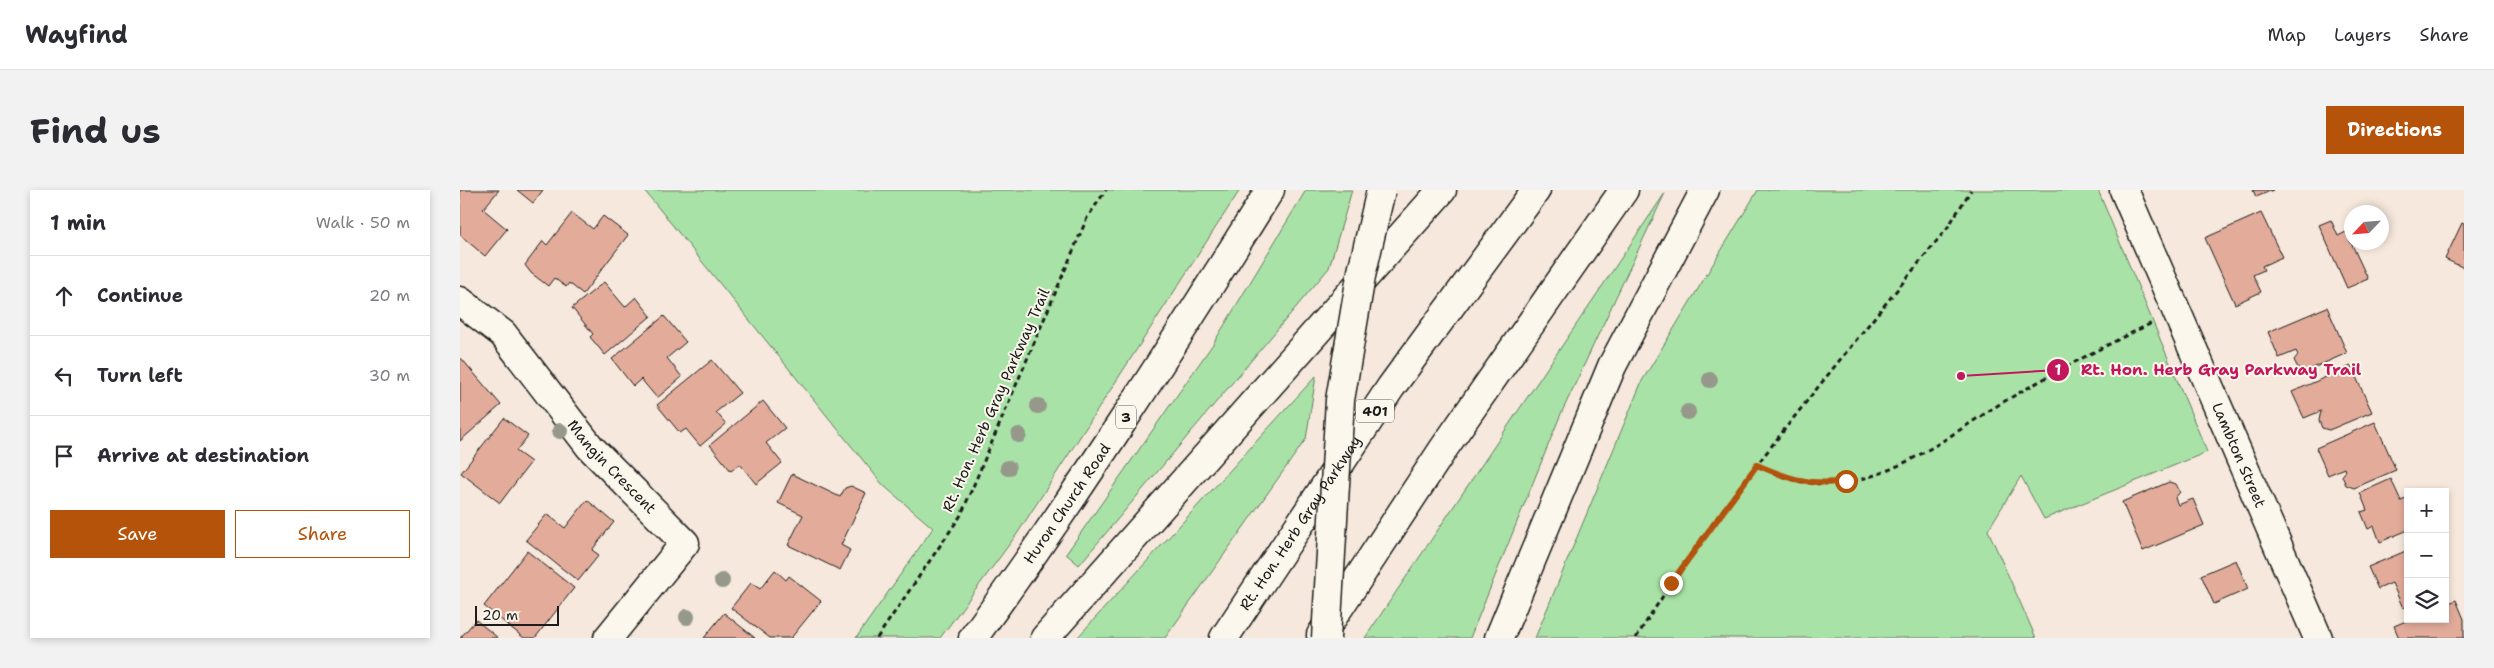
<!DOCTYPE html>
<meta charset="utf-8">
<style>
:root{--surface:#fff;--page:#f2f2f3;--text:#2b2b33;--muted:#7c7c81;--line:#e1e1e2;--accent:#b45309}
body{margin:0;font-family:"Shantell Sans",sans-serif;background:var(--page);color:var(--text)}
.controls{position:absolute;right:15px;bottom:15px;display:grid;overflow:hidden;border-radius:0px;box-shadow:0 2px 8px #0003}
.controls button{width:45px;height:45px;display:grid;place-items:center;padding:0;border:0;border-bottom:1px solid var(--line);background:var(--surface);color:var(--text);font:25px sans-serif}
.compass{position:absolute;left:1884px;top:15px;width:45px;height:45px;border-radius:50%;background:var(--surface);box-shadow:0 2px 8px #0003;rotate:244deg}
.scale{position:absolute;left:15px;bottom:12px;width:84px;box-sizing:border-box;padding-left:5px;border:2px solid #1c1c1c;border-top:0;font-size:14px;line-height:18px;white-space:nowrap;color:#1c1c1c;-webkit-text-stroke:4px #fbf7ec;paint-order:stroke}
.stop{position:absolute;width:15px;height:15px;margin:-11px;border:4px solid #b45309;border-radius:50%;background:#fff}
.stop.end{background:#b45309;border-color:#fff;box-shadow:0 1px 5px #0008}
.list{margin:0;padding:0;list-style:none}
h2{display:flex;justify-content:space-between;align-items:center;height:65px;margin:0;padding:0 20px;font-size:21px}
h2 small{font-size:16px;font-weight:400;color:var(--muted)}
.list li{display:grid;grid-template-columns:32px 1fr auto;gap:15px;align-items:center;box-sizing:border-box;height:80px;padding:0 20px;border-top:1px solid var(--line)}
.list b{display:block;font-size:19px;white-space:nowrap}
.list em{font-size:16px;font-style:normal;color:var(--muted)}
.actions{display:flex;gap:10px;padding:15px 20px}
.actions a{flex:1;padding:11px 0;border:1px solid var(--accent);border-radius:0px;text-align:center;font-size:18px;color:var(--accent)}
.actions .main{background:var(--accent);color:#fff}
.icon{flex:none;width:28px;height:28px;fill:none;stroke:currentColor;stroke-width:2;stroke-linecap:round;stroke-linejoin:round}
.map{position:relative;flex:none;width:2004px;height:448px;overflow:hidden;border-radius:0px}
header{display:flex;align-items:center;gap:30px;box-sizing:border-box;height:70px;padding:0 25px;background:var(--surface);border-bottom:1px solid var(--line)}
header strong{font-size:24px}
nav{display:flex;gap:28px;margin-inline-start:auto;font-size:18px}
.intro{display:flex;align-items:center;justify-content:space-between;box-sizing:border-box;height:120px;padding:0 30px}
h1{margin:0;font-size:35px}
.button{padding:12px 22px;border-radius:0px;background:var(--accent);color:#fff;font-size:18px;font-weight:700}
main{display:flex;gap:30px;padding:0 30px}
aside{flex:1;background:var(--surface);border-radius:0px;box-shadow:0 2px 8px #0003}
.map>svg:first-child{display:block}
.green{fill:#a9e2a7;stroke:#627f62}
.building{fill:#e3ac9a;stroke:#1c1c1c}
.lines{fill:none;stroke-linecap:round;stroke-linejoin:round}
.minor-casing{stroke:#1c1c1c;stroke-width:31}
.major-casing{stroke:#1c1c1c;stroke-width:31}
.highway-casing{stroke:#1c1c1c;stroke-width:31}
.path{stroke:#1c1c1c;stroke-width:3;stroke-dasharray:5 4;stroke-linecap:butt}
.minor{stroke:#fbf7ec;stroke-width:28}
.major{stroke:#fbf7ec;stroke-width:28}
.highway{stroke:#fbf7ec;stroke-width:28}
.major-bridge-casing{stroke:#1c1c1c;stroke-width:31;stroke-linecap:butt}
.major-bridge{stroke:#fbf7ec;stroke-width:28}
.tree{fill:#95988a}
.route{stroke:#b45309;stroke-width:6}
.labels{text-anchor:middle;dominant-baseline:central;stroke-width:4;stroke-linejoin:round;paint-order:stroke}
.shield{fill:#fbf7ec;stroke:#5f5e5a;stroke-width:1}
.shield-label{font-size:14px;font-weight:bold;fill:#1c1c1c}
.street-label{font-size:15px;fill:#1c1c1c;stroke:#fbf7ec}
.leader{fill:none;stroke:#c2185b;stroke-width:2}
.callout-dot{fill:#c2185b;stroke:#fbf7ec;stroke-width:2}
.mark-label{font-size:15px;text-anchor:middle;font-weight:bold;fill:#fff}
.callout-label{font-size:16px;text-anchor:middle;font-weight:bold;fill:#c2185b;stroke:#fbf7ec;stroke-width:4;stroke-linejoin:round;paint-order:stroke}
</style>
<header>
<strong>Wayfind</strong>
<nav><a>Map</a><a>Layers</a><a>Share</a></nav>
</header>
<div class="intro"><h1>Find us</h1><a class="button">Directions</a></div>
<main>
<aside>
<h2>1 min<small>Walk · 50 m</small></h2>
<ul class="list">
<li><svg class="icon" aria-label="ahead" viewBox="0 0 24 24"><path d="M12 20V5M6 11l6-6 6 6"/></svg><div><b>Continue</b></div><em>20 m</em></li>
<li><svg class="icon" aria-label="left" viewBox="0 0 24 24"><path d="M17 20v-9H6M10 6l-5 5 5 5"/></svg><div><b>Turn left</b></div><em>30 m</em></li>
<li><svg class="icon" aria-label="arrive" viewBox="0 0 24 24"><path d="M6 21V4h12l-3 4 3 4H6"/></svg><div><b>Arrive at destination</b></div></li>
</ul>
<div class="actions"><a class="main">Save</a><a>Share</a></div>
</aside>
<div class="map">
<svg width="2004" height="448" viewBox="0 0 2004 448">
<rect width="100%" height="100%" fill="#f6e8dc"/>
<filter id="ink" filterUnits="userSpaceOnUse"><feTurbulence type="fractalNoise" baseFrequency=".02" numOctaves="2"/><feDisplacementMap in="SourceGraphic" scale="10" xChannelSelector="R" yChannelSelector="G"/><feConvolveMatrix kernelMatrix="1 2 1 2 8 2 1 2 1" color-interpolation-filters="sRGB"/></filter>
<g filter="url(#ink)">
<path class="green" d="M184 0H780L557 344 480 448H396L473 338 423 295Z
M846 0H892L869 78 619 375 606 364 753 154Z
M1298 0H1638L1747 262 1584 329 1561 286 1528 340 1576 448H1075L1182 191Z
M1205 3 1100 226 1010 448H905Z
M856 186 846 249 705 448H617Z"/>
<path class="building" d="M0 0H39L23 19 47 39 25 66 0 45Z
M57 0H83L73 13Z
M1793 0H1813L1796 7Z
M112 23 133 39 143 26 168 45 123 104 109 93 106 97 94 88 88 96 71 83 65 75 83 51 87 55Z
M1801 23 1822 67 1802 76 1804 80 1793 85 1801 102 1775 114 1745 48Z
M1871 30 1878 46 1886 42 1908 89 1887 98 1859 35Z
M2002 33 2004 34V78L1985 69Z
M144 92 165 117 176 107 191 126 145 165 130 147 133 144 112 118Z
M1867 117 1887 163 1846 181 1838 178 1834 170 1838 165 1836 161 1819 168 1808 142Z
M204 126 226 152 207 168 222 187 197 208 181 189 173 196 152 169Z
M1 168 41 215 0 251V169Z
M252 170 280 203 256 222 266 234 240 256 226 239 220 243 197 215Z
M1891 176 1912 222 1869 240 1862 238 1859 230 1861 221 1844 228 1832 202Z
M303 211 325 238 306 253 322 273 296 294 280 274 271 281 250 255Z
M44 228 68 246 56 261 71 272 40 313 1 283Z
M1915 232 1936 280 1894 298 1886 295 1882 286 1885 282 1884 278 1868 285 1856 258Z
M332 284 380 307 385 298 391 296 406 303 381 355 390 360 380 380 328 355 343 325 318 313Z
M1931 289 1941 311 1948 308V340L1920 352 1914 336 1908 339 1901 322 1907 320 1900 303Z
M1709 292 1716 294 1720 302 1715 308 1718 315 1733 309 1744 335 1683 361 1662 312Z
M127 310 154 332 132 360 139 365 118 391 66 350 87 324 105 338Z
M1948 360V416L1943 418 1932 393 1918 399 1908 377Z
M67 361 114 398 75 448H64L24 416Z
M1776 370 1788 399 1754 414 1741 385Z
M315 380 326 390 329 386 361 411 331 448H310L271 418 291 393 300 399Z
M1996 410 2004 429V448H1939L1934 436 1951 429H1985V415Z
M264 423 295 448H244Z
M16 430 38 448H0Z"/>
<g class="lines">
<defs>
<g id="minor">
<path id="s1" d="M1664 0 1858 448"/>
<path id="s2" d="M0 111 43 144 130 257 225 353 148 448"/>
</g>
<g id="major">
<path id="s3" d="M513 448C619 303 715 152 810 0"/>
</g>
<g id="highway">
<path d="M861 445 984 258 1164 0"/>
<path d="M585 448 982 0"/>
<path id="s4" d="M764 448 931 197 1076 0"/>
<path d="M1039 448 1152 176 1245 0"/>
</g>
</defs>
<use href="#minor" class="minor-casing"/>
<use href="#major" class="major-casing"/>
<use href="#highway" class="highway-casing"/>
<path class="path" d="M1297 275C1315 283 1333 292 1354 293 1427 299 1486 246 1545 211 1593 183 1642 157 1692 133
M417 448 501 325 627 28 646 0
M1176 448C1267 302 1380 171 1488 37L1511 0"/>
<use href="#minor" class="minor"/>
<use href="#major" class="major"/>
<use href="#highway" class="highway"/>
<defs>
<path id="major-bridge" d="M866 448 880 210 901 86 921 0"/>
</defs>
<use href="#major-bridge" class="major-bridge-casing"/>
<use href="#major-bridge" class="major-bridge"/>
</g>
<g class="tree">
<circle cx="1250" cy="190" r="8"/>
<circle cx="578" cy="216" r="8"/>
<circle cx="1228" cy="222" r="8"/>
<circle cx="100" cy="241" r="8"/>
<circle cx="559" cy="245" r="8"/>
<circle cx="548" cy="278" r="8"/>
<circle cx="262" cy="391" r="8"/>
<circle cx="227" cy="427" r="8"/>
</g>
</g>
<g class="lines" filter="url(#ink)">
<path class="route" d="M1211 393 1297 275C1329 289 1350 296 1386 291"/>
</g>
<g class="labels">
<g class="shield">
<rect x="896" y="209.5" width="38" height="23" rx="4"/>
<rect x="656" y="215.5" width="20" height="23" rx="4"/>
</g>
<g class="shield-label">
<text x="915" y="221">401</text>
<text x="666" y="227">3</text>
</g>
<g class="street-label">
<text transform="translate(536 210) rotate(-66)">Rt. Hon. Herb Gray Parkway Trail</text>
<text stroke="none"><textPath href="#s1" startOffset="289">Lambton Street</textPath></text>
<text stroke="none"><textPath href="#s2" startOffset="226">Mangin Crescent</textPath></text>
<text stroke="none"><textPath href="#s3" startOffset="164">Huron Church Road</textPath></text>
<text stroke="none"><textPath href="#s4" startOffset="138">Rt. Hon. Herb Gray Parkway</textPath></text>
</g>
</g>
<path class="leader" d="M1501 186L1598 180"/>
<g class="callout-dot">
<circle cx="1501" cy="186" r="5"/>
<circle cx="1598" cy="180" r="12"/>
</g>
<g class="mark-label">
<text x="1598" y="185">1</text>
</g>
<g class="callout-label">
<text x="1761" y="185">Rt. Hon. Herb Gray Parkway Trail</text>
</g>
</svg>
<div class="controls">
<button>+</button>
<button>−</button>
<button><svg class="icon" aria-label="layers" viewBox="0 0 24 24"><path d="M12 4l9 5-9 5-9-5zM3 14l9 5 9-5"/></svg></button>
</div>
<svg class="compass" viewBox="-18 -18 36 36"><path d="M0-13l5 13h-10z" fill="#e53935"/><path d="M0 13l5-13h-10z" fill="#7c7c81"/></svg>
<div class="scale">20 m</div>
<div class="stop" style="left:1386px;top:291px"></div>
<div class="stop end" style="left:1211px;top:393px"></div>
</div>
</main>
